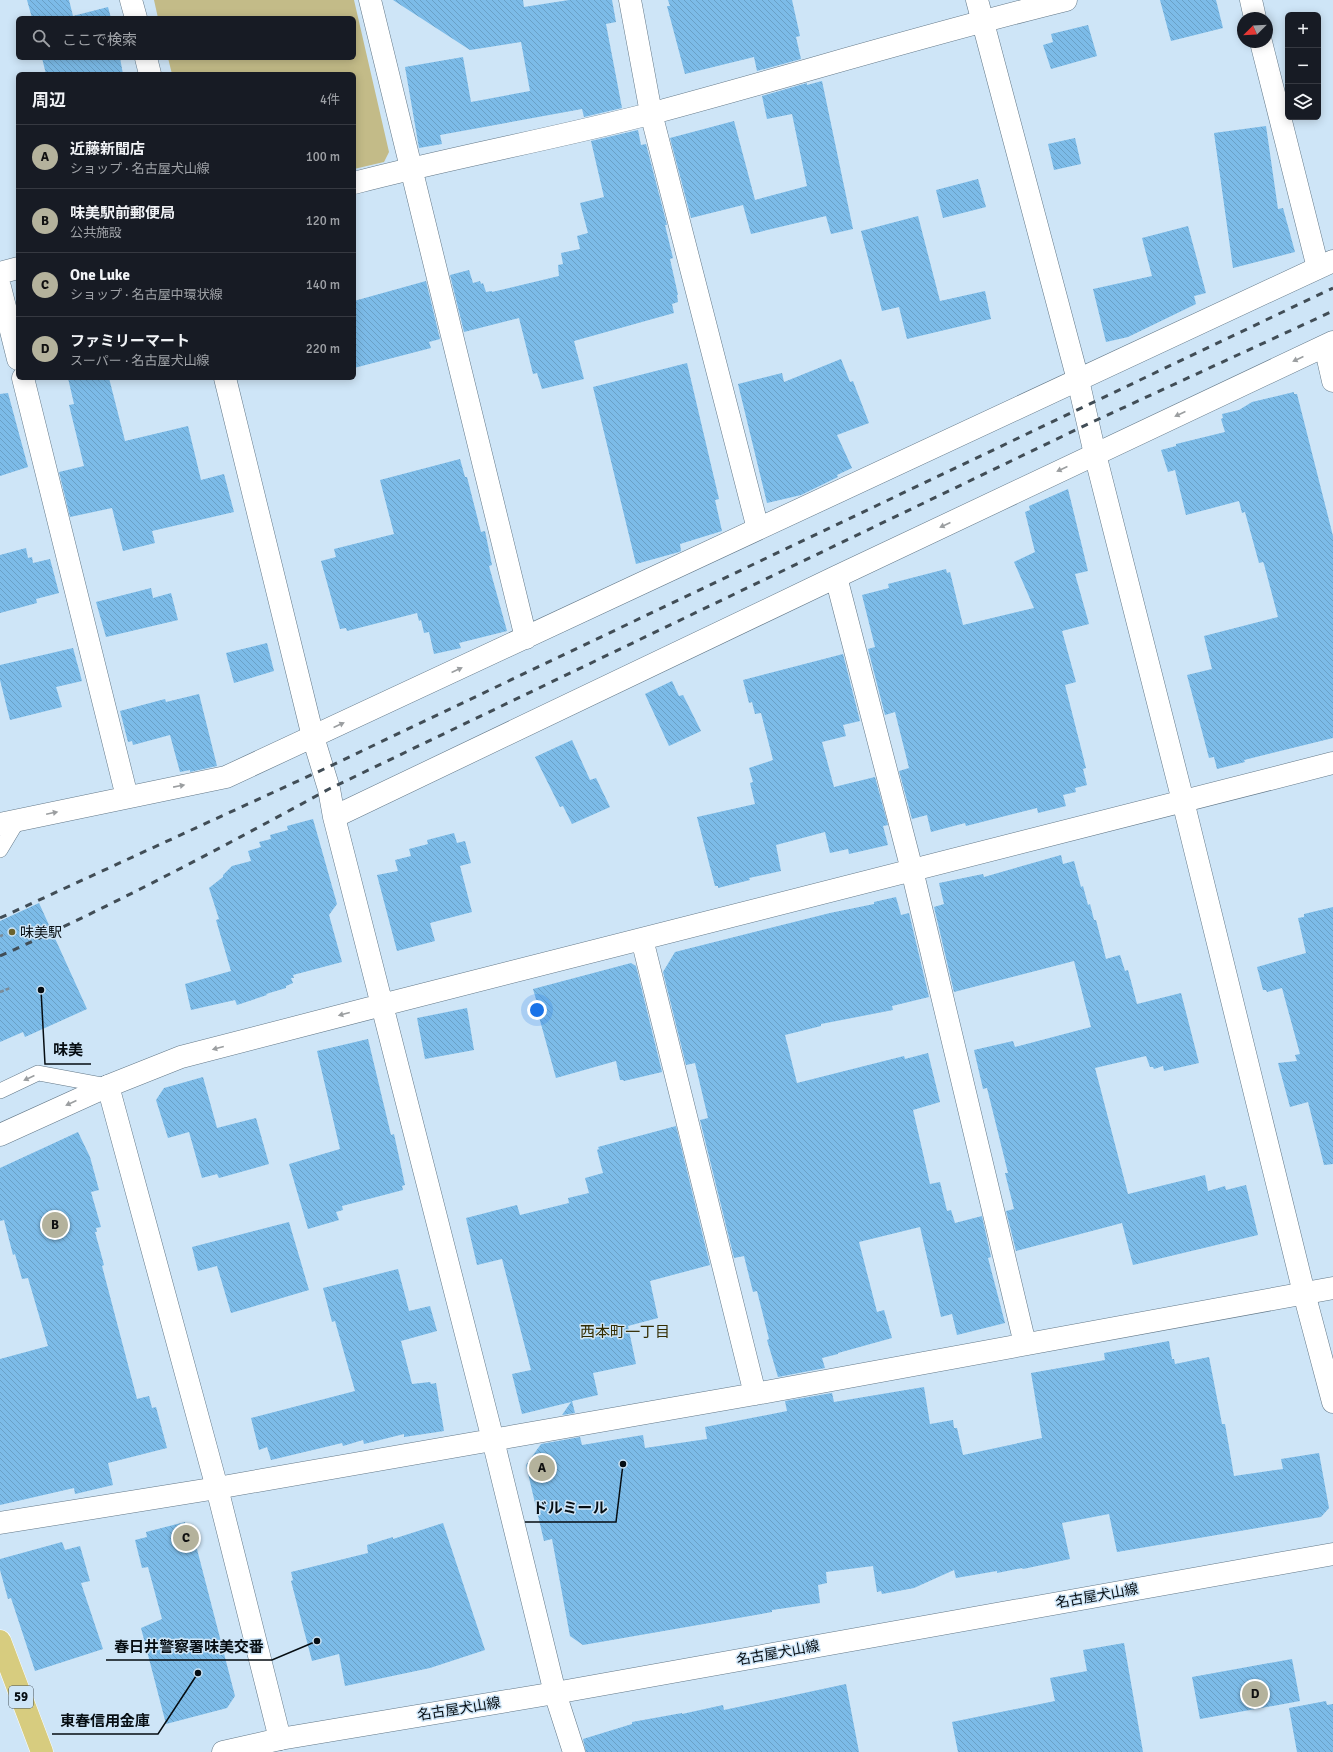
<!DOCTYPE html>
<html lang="ja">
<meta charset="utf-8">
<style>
:root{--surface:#171b24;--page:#20242c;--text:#f1f3f6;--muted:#9ea1a6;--line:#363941;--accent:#b4b29c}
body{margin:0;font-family:Signika,"Noto Sans JP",sans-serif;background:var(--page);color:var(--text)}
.controls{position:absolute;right:12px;top:12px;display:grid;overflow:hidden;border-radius:6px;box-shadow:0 2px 10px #0003}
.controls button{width:36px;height:36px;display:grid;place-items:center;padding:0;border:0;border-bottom:1px solid var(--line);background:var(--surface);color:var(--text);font:20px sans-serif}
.compass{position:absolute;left:1237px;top:12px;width:36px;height:36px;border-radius:50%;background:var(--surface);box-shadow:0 2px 10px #0003;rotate:246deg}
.you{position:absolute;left:537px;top:1010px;width:14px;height:14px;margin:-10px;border:3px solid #fff;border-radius:50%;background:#1a73e8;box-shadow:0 0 0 6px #1a73e833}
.badge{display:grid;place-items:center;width:26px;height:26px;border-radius:50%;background:var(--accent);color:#111;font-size:13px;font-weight:700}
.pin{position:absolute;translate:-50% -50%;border:2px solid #fff;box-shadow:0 1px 4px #0006}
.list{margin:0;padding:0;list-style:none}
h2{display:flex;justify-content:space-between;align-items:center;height:52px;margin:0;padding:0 16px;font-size:17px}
h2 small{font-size:13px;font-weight:400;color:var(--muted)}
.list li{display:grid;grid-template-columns:26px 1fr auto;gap:12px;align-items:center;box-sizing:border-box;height:64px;padding:0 16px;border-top:1px solid var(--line)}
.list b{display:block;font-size:15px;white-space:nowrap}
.list p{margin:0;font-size:13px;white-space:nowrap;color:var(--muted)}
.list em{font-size:13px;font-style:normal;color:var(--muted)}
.icon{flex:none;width:22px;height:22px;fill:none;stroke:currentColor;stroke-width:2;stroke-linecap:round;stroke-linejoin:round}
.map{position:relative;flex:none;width:1333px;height:1752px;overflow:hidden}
.search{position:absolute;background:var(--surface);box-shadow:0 2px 10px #0003;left:16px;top:16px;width:340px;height:44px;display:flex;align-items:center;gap:10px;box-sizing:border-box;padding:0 14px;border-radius:6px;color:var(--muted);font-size:15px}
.panel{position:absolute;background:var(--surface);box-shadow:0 2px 10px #0003;left:16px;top:72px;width:340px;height:308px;border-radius:6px}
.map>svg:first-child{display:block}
.park{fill:#c3bb88}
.building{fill:url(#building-back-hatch)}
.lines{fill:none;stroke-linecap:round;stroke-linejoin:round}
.service-casing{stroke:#627787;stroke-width:16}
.minor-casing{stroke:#627787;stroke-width:23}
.tertiary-casing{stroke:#627787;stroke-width:23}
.secondary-casing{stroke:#627787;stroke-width:23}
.primary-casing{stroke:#fff;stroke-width:23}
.path{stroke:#7c8c99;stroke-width:2.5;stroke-dasharray:4 2;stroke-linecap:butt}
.service{stroke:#fff;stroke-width:15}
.minor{stroke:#fff;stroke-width:22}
.tertiary{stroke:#fff;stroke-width:22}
.secondary{stroke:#fff;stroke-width:22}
.primary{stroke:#d7cc7f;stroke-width:22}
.rail{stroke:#414d56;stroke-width:3;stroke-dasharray:7 7;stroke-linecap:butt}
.oneway{fill:#9b9ea0}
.poi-dot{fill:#6a622e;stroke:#cee5f7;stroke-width:1.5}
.labels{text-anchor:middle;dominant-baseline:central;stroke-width:3;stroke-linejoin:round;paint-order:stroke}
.shield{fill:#cee5f7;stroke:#424e57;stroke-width:1}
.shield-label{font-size:13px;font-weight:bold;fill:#060d12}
.poi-label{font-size:14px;fill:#060d12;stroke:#cee5f7;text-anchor:start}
.street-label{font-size:14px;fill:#060d12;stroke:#cee5f7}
.neighbourhood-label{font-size:15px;fill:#332c01;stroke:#cee5f7}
.leader{fill:none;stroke:#060d12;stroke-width:1.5}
.callout-dot{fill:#060d12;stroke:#cee5f7;stroke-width:1.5}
.callout-label{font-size:15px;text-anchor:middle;font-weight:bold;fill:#060d12;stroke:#cee5f7;stroke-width:3;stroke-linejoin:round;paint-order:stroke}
</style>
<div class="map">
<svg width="1333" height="1752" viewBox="0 0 1333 1752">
<defs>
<pattern id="building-back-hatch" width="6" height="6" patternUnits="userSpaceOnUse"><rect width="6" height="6" fill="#7cbbe8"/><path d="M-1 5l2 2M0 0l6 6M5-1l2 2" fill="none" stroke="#6aa0c6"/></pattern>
</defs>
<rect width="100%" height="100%" fill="#cee5f7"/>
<path class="park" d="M154 0H354L389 152 384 162 354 169V74H172L168 58H354V18H158Z"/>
<path class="building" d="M27 0H69L73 16 108 7 111 18H32Z
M393 0H523L524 7 569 0H612L616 22 606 24 622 108 584 117 582 109 440 135 442 144 419 148 405 67 463 57 471 102 530 91 521 42 470 50Z
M668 0H792L800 36 796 37 801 59 757 71 754 57 685 74 667 6H670Z
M1160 0H1216L1223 28 1171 41Z
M1088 25 1097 56 1051 69 1043 45 1053 42 1051 34Z
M42 58H120L123 74H46Z
M822 81 853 229 831 234 826 216 751 234 743 205 691 218 670 138 734 121 755 200 807 186 792 114 767 119 762 96 807 83V85Z
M1266 126 1278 209 1283 208 1295 252 1233 268 1214 133Z
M638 130 641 145 646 144 667 225H665L673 258 670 259 678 295H677L678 302 672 304 674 313 574 341 584 379 542 389 537 373 533 374 519 318 464 332 450 275 469 270 473 283 480 281 481 284 483 283 486 292 492 291V292L559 276 558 265 563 264 561 253 580 249 577 236 588 233 580 203 604 197 591 141Z
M1075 138 1081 164 1054 170 1048 144Z
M978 179 986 207 943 218 936 190Z
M918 216 940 301 985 291 991 319 907 339 899 307 882 311 861 231Z
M1188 226 1206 293 1194 296 1196 304 1128 337 1106 342 1093 289 1152 276 1142 238Z
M426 281 440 339 429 342 431 348 354 368V301Z
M841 359 850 382 853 381 869 423 837 435 852 468 837 475 838 477 801 495 767 503 738 384 782 373 784 382Z
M687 363 719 499 715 500 722 531 680 544 681 551 679 552 636 564 593 387Z
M68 378H109L125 441 188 426 201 480 224 474 234 512 152 531 155 543 123 551 112 508 70 517 59 472 84 466 69 405 74 404Z
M1294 392V394H1297L1333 536V738L1244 760 1245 762 1217 769 1214 757 1209 758 1187 675 1212 669 1204 636 1278 617 1264 564 1263 562 1259 563 1245 512 1242 513 1239 501 1186 515 1175 470 1168 472 1161 450 1176 446V444L1225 432 1221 419 1223 418 1222 414 1239 410 1252 402Z
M8 393 28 467 0 476V394Z
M460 459 465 477H467L481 532 485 531 492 565 489 566 507 631 459 643 461 648 434 654 429 632 424 633 421 620 419 621 417 613 347 631 346 628 340 629 321 561 336 557 334 549 394 534 380 480Z
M1068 489 1088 571 1075 574 1089 624 1062 631 1076 682 1065 685 1086 768 1083 769 1087 785 1075 788 1076 792 1063 795 1066 806 1038 813 1037 808 966 826 965 823 931 832 927 815 912 819 899 771 909 768 895 712 885 715 868 649 875 647 862 595 889 588 888 584 946 569 947 573 950 572 963 625 1034 608 1014 562 1035 552 1025 512 1030 510 1029 506Z
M26 548 28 558 32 557 33 563 50 559 59 593 36 599 37 603 0 613V555Z
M151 588 153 598 171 593 178 620 106 637 96 602Z
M267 643 274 671 234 683 226 653Z
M73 648 82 681 56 687 62 707 10 720 0 680V665Z
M843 654 860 721 843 725 846 736 822 742 834 787 875 777 888 825 883 826 888 845 849 854 848 849 830 853 825 832 776 845 781 871 749 878 750 880 718 888V886H715L697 817 755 804 750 783 753 782 749 768 773 760 761 713 755 714 752 702 749 703 743 680Z
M672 681 679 696 683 695 701 731 669 746 645 694Z
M199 694 217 766 190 772V770L180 772 170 735 133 745 132 741 128 742 120 711 165 699 166 702Z
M572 740 590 780 596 778 610 807 572 824 563 806 560 807 535 757Z
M313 819 337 904 329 915 342 962 293 975 294 978H291L293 983 286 986V988L266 994 267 995 237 1005 235 1000 191 1010 185 984 231 971 216 920 219 919 209 888 223 877V875L232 866 251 861 248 851 261 847 259 842 271 839 270 835 288 830 287 826Z
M454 833 457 843 465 841 471 863 460 866 472 912 430 923 435 941 397 951 377 875 398 871 395 860 411 856 409 849 428 844 427 840Z
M1061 855 1063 864 1074 861 1081 887 1083 886 1088 905 1090 904 1094 920H1096L1106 959 1120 955 1125 971 1128 970 1137 1004 1181 993 1199 1063 1164 1071 1163 1066 1154 1069 1153 1067H1150L1146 1056 1095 1068 1128 1194 1205 1175 1208 1191 1225 1186 1226 1190 1246 1185 1258 1235 1133 1265 1122 1223 1016 1251 1006 1211 1014 1209 1005 1173H1008L987 1088 983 1089 974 1050 1013 1041 1015 1047 1091 1027 1074 961 954 992 934 907 944 904 939 883 983 874 984 877Z
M896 897 901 915 909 913 929 997 892 1006 893 1010 821 1024V1026L785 1035 797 1083 904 1056 905 1059 928 1053 940 1102 913 1110 930 1184 940 1182 947 1211 951 1210 955 1223 982 1216 991 1257 988 1258 1005 1323 957 1335 952 1314 941 1317 920 1227 859 1242 877 1312 884 1310 892 1338 838 1353V1354L822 1358 825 1368 778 1377 767 1340 769 1339 757 1291 753 1292 744 1256 734 1258 700 1120 708 1118 695 1063 686 1065 663 972 675 952 830 913 874 904V902Z
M39 903 87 1009 25 1037 23 1032 0 1042V921Z
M1333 907V1164L1324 1165 1308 1102 1290 1107 1278 1063 1297 1061 1295 1055 1300 1054 1282 988 1267 992 1266 990H1263L1257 967 1306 953 1298 918 1304 917V914Z
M631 963 636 966 662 1072 624 1081 623 1080H620L616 1061 556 1078 536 1006H538L533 989Z
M467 1008 474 1050 425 1059 417 1018Z
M368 1039 391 1135 394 1134 405 1185 402 1186 403 1190 342 1206 343 1210 336 1212 339 1220 308 1229 289 1164 340 1149 317 1051Z
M203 1077 217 1128 256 1118 269 1164 219 1178 217 1174 202 1178 189 1132 168 1138 156 1100 164 1088Z
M676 1126 710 1265 650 1281 658 1318 628 1326 636 1364 593 1373 598 1395 572 1401 575 1413 562 1415 571 1402 522 1414 512 1374 531 1370 502 1259 477 1265 466 1218 517 1205 520 1215 569 1203 568 1198 589 1193 585 1178 603 1173 597 1150 599 1149 598 1147Z
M78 1132 90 1157 99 1190 91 1192 101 1227 96 1228 97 1232H95L104 1265 102 1266 137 1399 149 1396 152 1408 156 1407 167 1448 108 1463 113 1485 75 1494 74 1488 0 1505V1359L48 1346 28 1278 22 1279 15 1254 13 1255 4 1220 0 1221V1168Z
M289 1222 309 1290 231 1313 217 1266 198 1271 192 1247Z
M398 1269 409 1311 430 1306 437 1331 401 1341 412 1384 430 1382 431 1384 436 1383 444 1431 404 1437V1434L364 1444 363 1440 343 1446 342 1443 271 1460 267 1447 259 1450 251 1418 355 1391 335 1321 332 1322 323 1288Z
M1169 1341 1172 1359H1174L1175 1364 1209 1357 1222 1424H1225L1234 1476 1283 1469 1281 1459 1319 1453 1329 1508 1321 1517 1117 1552 1109 1514 1062 1523 1070 1559 1023 1569 1022 1568 997 1573V1571L956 1578 954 1570 914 1588 882 1594 881 1591 877 1592 873 1566 826 1572 827 1583 818 1585 820 1603 772 1610V1612L583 1645 570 1636 552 1539 544 1541 526 1465 541 1444 580 1437 582 1445 643 1435 645 1448 707 1439 705 1427 787 1411 785 1401 832 1393 834 1402 924 1387 930 1424 953 1420 954 1428H957L963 1455 1042 1438 1031 1373 1105 1360 1104 1353Z
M185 1522 186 1527 191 1526 235 1696 227 1708 166 1724 141 1628 162 1619 148 1567 142 1568 135 1540 147 1537 146 1532Z
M443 1523 485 1650 430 1668 345 1686 339 1654 312 1661 291 1581 293 1580 291 1572 368 1553 367 1545 393 1537V1539Z
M62 1542 65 1550 80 1546 90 1581 81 1583 103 1649 35 1671 11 1598 8 1599 0 1570V1559Z
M1124 1643 1143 1752H958L952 1722 1055 1701 1050 1678 1087 1671 1083 1650Z
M1292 1659 1300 1701 1200 1719 1192 1677Z
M846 1684 859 1752H586L583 1739 632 1724V1722L682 1713V1714L723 1705 724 1710Z
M1326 1701 1327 1705 1333 1704V1752H1297L1289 1708Z"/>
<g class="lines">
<defs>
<path id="service" d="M0 850 18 820
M0 1091 38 1073 108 1086"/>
<path id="minor" d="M131 0 136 18
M370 0 526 638
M630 0 651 113 758 529
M1251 0 1255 18
M1261 42 1318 268
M146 58 150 74
M354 183C453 157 554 139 653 113 791 76 928 34 1066 0
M0 273 18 268
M0 287 18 359
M1325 346 1333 381
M23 378 127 797
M225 378 313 737 329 789 334 817 493 1440 555 1693 574 1752
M836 577 912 870 1025 1344
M334 817 836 577 1333 342
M0 824 226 777 1333 261
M642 939 755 1394
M0 1135 108 1086 181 1057 382 1005 1333 763
M0 1523 217 1488 755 1394 1333 1288"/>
<path id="tertiary" d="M977 0 1078 380 1095 454 1183 801 1304 1293 1333 1402
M108 1086 217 1488 280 1739"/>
<path id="secondary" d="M223 1752 280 1739 555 1693 1333 1554"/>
<path id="primary" d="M0 1641 42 1752"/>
</defs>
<use href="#service" class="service-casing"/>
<use href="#minor" class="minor-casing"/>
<use href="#tertiary" class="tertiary-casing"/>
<use href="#secondary" class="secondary-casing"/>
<use href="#primary" class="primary-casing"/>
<path class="path" d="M0 936 3 935
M0 992 10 988"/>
<use href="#service" class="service"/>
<use href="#minor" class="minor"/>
<use href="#tertiary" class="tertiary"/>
<use href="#secondary" class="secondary"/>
<use href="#primary" class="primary"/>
<path class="rail" d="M0 918 324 769 1333 288
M0 956C112 906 221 848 329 789L1088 424 1333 311"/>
</g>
<defs><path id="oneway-solid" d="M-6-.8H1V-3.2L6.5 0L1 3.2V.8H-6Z"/></defs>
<g class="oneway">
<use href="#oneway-solid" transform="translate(1298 359) rotate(155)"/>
<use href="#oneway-solid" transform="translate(1180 414) rotate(155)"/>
<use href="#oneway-solid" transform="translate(1062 469) rotate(155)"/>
<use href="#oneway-solid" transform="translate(945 525) rotate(155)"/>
<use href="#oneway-solid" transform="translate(457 670) rotate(-25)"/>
<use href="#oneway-solid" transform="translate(339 725) rotate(-25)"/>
<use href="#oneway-solid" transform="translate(179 786) rotate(-11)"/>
<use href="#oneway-solid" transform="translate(52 813) rotate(-12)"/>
<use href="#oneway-solid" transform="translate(344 1014) rotate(165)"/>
<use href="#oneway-solid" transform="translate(218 1048) rotate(165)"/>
<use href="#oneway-solid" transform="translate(29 1078) rotate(155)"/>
<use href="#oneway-solid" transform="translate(71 1103) rotate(155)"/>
</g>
<circle class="poi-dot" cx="12" cy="932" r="4"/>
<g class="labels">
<rect class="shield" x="9" y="1686" width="24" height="22" rx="3"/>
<g class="shield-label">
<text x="21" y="1697">59</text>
</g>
<g class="poi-label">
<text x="20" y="932">味美駅</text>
</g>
<g class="street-label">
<text transform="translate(1097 1596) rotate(-10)">名古屋犬山線</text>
<text transform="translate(778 1653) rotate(-10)">名古屋犬山線</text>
<text transform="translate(459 1709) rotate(-9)">名古屋犬山線</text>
</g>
<g class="neighbourhood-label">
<text x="625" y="1332">西本町一丁目</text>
</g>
</g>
<path class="leader" d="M41 990L45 1064H91M623 1464L616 1522H525M317 1641L272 1660H106M198 1673L158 1734H52"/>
<g class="callout-dot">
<circle cx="41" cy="990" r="4"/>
<circle cx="623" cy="1464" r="4"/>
<circle cx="317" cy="1641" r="4"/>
<circle cx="198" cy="1673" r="4"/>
</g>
<g class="callout-label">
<text x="68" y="1055">味美</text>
<text x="570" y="1513">ドルミール</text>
<text x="189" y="1652">春日井警察署味美交番</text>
<text x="105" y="1726">東春信用金庫</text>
</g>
</svg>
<div class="controls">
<button>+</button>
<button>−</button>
<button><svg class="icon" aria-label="layers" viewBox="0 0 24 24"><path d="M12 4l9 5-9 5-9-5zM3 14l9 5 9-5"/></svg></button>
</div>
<svg class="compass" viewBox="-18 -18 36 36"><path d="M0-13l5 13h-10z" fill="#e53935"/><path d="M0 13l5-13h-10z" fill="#9ea1a6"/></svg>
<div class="you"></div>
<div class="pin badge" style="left:542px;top:1468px">A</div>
<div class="pin badge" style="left:55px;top:1225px">B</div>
<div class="pin badge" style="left:186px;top:1538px">C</div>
<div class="pin badge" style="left:1255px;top:1694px">D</div>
<div class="search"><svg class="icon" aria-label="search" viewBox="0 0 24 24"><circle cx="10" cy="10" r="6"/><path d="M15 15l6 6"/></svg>ここで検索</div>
<section class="panel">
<h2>周辺<small>4件</small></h2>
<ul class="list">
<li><span class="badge">A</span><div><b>近藤新聞店</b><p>ショップ · 名古屋犬山線</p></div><em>100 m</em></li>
<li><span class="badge">B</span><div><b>味美駅前郵便局</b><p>公共施設</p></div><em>120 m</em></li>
<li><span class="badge">C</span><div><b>One Luke</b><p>ショップ · 名古屋中環状線</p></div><em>140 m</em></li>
<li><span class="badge">D</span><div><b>ファミリーマート</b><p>スーパー · 名古屋犬山線</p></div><em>220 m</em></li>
</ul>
</section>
</div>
